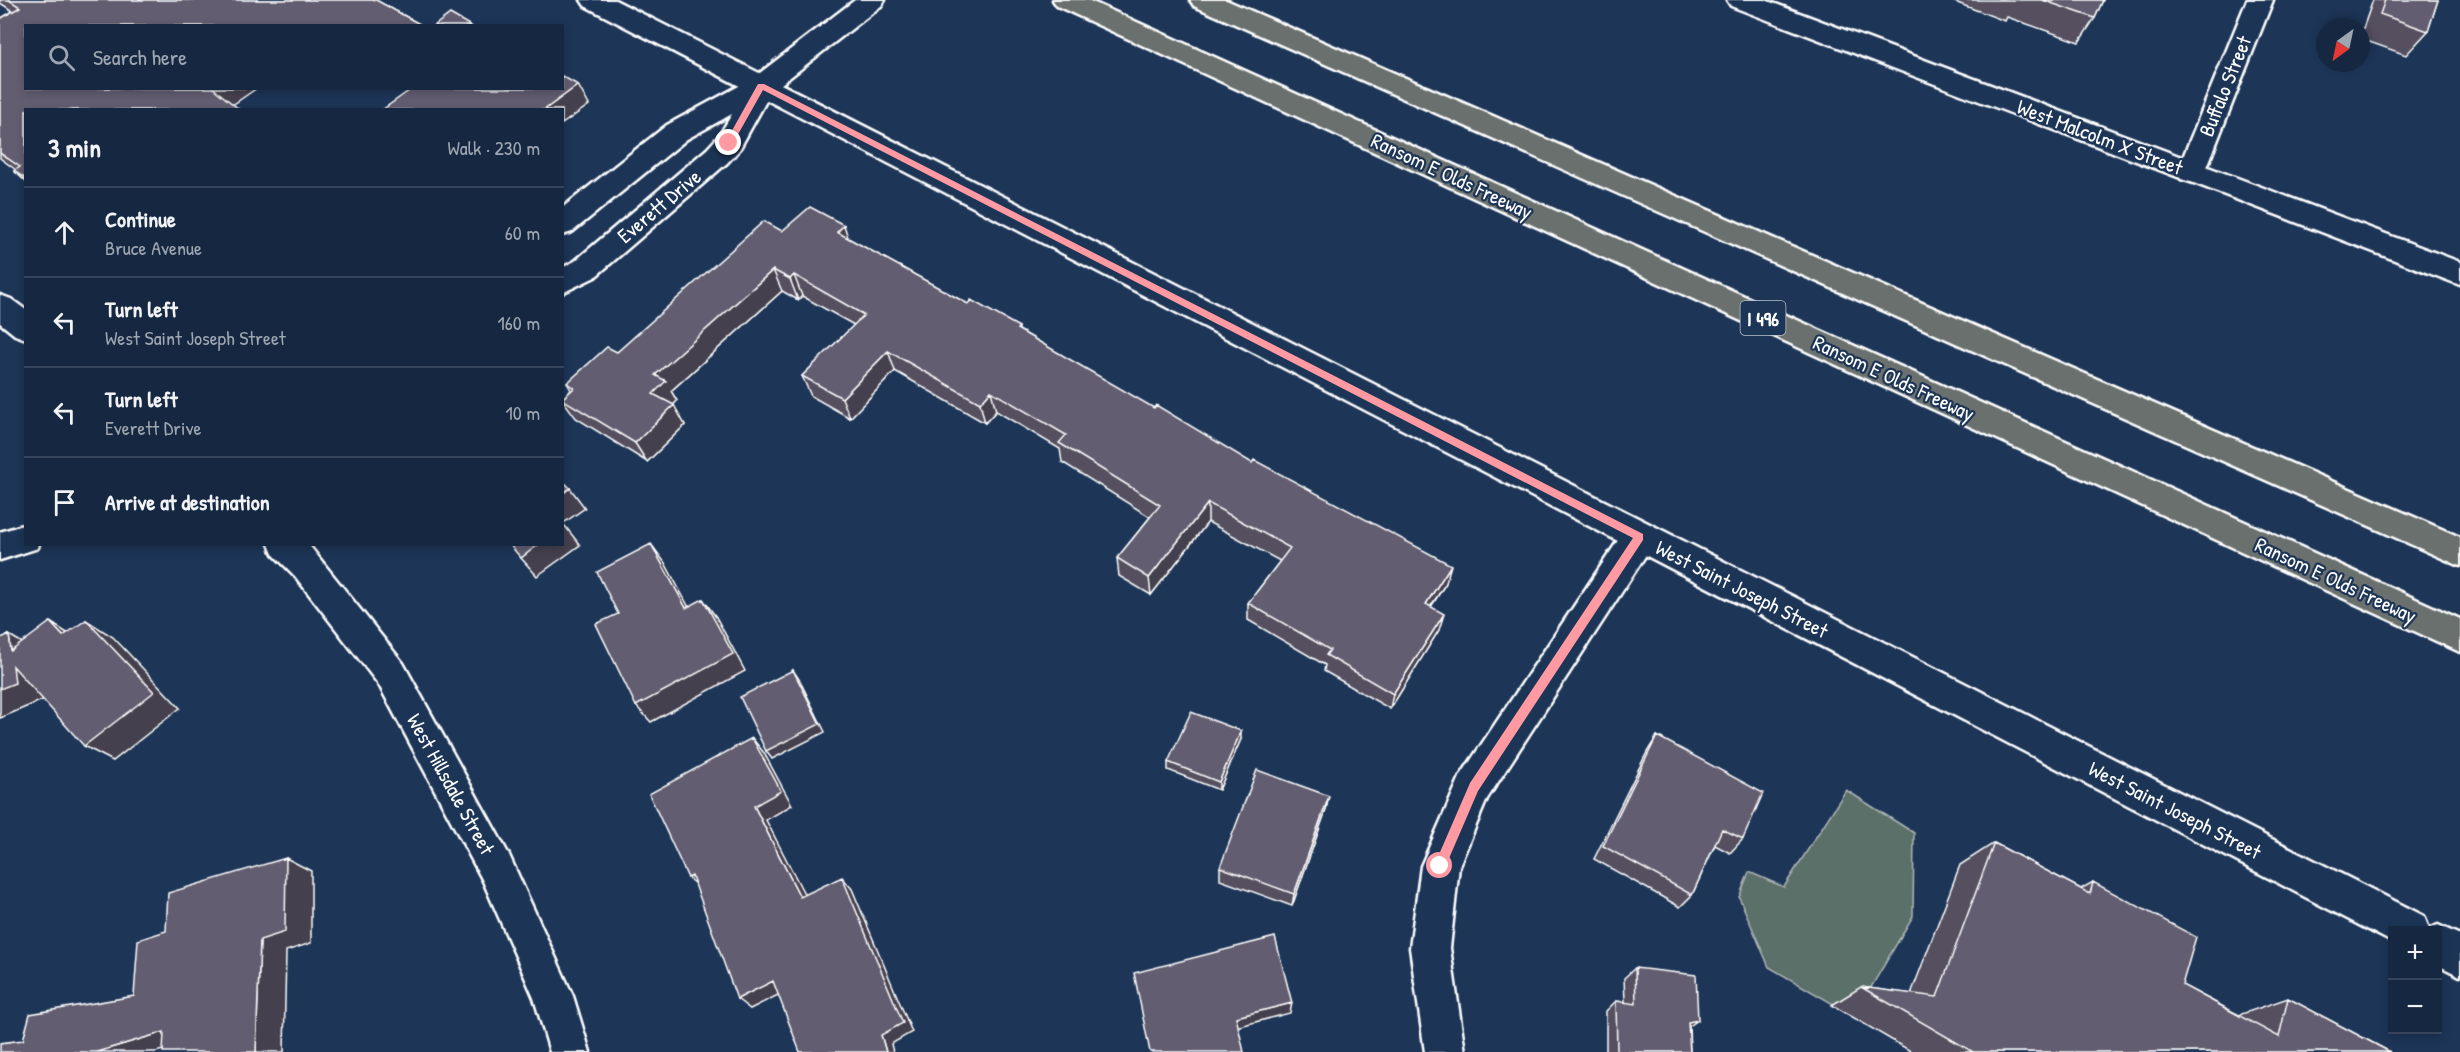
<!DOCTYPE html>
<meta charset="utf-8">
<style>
:root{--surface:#162841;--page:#23344c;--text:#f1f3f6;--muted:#9ea6b1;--line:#35445a}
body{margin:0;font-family:"Patrick Hand",sans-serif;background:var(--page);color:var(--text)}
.controls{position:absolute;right:18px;bottom:18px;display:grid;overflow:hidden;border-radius:0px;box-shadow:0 3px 9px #0003}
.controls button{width:54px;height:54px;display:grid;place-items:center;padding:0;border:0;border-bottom:2px solid var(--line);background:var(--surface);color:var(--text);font:30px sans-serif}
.compass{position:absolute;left:2316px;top:18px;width:54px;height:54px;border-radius:50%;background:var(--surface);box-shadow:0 3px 9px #0003;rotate:213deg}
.stop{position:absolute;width:18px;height:18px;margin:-14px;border:4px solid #ff9aa2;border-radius:50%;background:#fff}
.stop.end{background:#ff9aa2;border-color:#fff;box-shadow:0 2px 6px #0008}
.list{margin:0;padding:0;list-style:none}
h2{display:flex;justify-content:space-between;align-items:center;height:78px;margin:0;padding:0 24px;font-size:26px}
h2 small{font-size:20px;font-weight:400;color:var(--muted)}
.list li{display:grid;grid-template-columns:39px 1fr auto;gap:18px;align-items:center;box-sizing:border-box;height:90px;padding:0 24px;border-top:2px solid var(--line)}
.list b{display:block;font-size:22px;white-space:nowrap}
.list p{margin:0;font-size:20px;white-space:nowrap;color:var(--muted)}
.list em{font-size:20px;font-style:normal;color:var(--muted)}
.icon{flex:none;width:33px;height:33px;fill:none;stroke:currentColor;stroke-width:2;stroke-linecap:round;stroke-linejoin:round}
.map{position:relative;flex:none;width:2460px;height:1052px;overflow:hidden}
.search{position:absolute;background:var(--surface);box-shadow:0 3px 9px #0003;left:24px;top:24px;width:540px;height:66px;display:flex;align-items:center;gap:15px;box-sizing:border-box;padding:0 21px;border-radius:0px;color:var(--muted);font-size:22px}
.panel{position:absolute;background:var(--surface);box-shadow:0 3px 9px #0003;left:24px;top:108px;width:540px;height:438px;border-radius:0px}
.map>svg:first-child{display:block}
.green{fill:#5c6f6b;stroke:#aeb7b5;stroke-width:1.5}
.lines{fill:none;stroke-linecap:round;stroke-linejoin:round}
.street-casing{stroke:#fff;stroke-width:5}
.secondary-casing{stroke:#fff;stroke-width:5}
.highway-casing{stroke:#fff;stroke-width:5}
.street{fill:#1d3557;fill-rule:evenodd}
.secondary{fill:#1d3557;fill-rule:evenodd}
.highway{fill:#6a706d;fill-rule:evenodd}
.wall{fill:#545060;stroke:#fff;stroke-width:1.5}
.shaded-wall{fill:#45414e;stroke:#fff;stroke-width:1.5}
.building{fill:#625d70;stroke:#fff;stroke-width:1.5}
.route{fill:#ff9aa2}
.labels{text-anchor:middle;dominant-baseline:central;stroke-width:4.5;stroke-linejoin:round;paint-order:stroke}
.shield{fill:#1d3557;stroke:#bbc2cd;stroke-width:1.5}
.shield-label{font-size:20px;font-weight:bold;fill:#fff}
.street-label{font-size:21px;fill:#fff;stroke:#1d3557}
</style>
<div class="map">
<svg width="2460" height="1052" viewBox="0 0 2460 1052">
<rect width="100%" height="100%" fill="#1d3557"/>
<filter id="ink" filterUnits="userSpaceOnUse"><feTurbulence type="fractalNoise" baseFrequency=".0167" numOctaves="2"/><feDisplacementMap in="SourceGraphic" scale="12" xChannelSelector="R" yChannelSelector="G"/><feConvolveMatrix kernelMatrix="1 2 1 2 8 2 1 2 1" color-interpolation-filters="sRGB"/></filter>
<g filter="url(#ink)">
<path class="green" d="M1846 790 1914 833 1913 916 1869 991 1833 1004 1769 967 1739 897 1749 872 1784 887Z"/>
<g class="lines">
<defs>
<path id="street" d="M855 0H885L881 6 771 92 739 150 727 163 595 277 562 293V268L575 261 707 149 719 136 732 114 687 139 572 232 562 235V208L667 125 752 79Z
M2247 0H2273L2205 172 2201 179 2191 182 2181 179 2177 172Z
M0 295 11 299 26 310V339L15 335 0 323Z
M1639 523 1651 527 1656 537 1651 547 1487 799 1459 866 1450 948 1465 1052H1425L1410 948 1421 866 1461 775 1627 527Z
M26 524V544H39L38 548 0 560V532Z
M269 544H308L403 663 509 855 573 996 590 1052H550L534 998 483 881 379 685 295 576 273 554Z"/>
<path id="secondary" d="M581 0H615L2424 916 2429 929 2438 925 2460 935V976L2438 965V930H2392V942L585 6Z
M1727 0H1765L2460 262V285L1731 6Z"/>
<path id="highway" d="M1053 0H1088L2460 619V652L1057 6Z
M1190 0H1226L2460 537V566L1194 6Z"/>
</defs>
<use href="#street" class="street-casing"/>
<use href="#secondary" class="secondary-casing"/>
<use href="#highway" class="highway-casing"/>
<use href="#street" class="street"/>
<use href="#secondary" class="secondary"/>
<use href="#highway" class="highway"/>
</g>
<path class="wall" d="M0 0H376L423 26H26V182L14 171 16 170 0 158V19L13 11 0 3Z
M1952 0H2103L2095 18 2079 42 2007 17 2005 21 1952 1Z
M2373 0H2438L2428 31 2406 55 2361 39V34Z
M782 231 848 238 968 304 1019 327V330L1446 583 1431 607 1439 630 1390 709 1324 671 1325 665 1248 620V603L1280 561 1208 522 1151 595 1119 576 1117 558 1150 517 1062 462 1060 449 996 411 985 423 895 371 850 418 811 396 802 376 854 325 802 296 798 300 782 291 671 391 677 401 673 405 685 425 647 462 576 418 562 399 571 390 567 383 617 352Z
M1657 736 1743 839 1730 853 1715 845 1692 895 1680 907 1594 859 1647 752Z
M1241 739 1219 790 1168 770V762Z
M1326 810 1292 906 1220 880V867Z
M1994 843 2081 889 2093 882 2182 985 2239 1015 2288 998 2390 1052H1912L1832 1005 1861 987 1911 994 1960 865Z
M1635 968 1698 1020 1689 1026 1690 1052H1606V1011L1616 1001 1625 1002 1624 978Z"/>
<path class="shaded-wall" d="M578 85 589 105 562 124V110H544Z
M213 88H257L228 108Z
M844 225 851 247 837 232Z
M773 270 782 291 671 391 677 401 665 414 653 394 655 375Z
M794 275 802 296 798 300 790 279Z
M888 351 895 371 850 418 842 398Z
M991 391 996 411 985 423 980 403Z
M674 405 685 425 647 462 635 443Z
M570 488 585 508 562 524V494Z
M1208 503V522L1151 595 1149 578Z
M565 526 580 545 537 576 521 558 539 544H562V528Z
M651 544 665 563 699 626 686 608Z
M1451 565 1446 583 1421 621 1426 604Z
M703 599 716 617 745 671 651 722 636 706Z
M1444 614 1439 630 1390 709 1393 694Z
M86 620 113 637 180 708 113 761 84 746Z
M50 622 78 640 63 636Z
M9 635 38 652 11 651Z
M13 666 45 699 0 718V689Z
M793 670 799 679 825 732 772 759 766 751Z
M1241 731V739L1219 790V782Z
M752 738 764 753 792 805 766 820 812 909 800 897 754 806Z
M1329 796 1326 810 1292 906 1294 894Z
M286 858 311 871V943L286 951 284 1052H256L260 940Z
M692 876 703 891 688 878Z
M842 877 852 889 912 1032 891 1044 893 1052H886L881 1035Z
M773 981 786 991 750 1009 737 999Z
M1292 1003 1290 1013 1236 1027V1017Z
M1698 1020 1685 1029 1688 1022Z
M164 1032 194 1041 156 1052H97Z"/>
<path class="building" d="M9 0H376L423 26H315L311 23 307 26H26V88H213L240 110H26V179L14 171 20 167 0 153V19L20 7Z
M2042 0H2103L2095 18Z
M2385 0H2438L2428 31 2380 14Z
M450 14 471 26H434Z
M562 76 578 85 544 110H382L413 88H562Z
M810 207 844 225 837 232 968 304 971 300 1019 327 1017 329 1154 408 1156 405 1252 463 1254 460 1451 565 1426 604 1444 614 1393 694 1326 655 1330 650 1248 603 1290 548 1208 503 1149 578 1117 558 1160 505 1059 443 1066 435 991 391 980 403 888 351 842 398 802 376 864 315 794 275 790 279 773 270 655 375 666 381 653 394 674 405 635 443 562 399 574 388 567 383 607 347 617 352 764 221 782 231Z
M562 480 570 488 562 494Z
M509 544H539L521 558Z
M651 544 686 608 703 599 733 654 636 706 596 624 618 614 597 572Z
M86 620 154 692 84 746 13 666 15 683 0 689V638L9 635 11 651 50 622 63 636Z
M793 670 820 724 766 751 740 697Z
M1191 712 1241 731 1219 782 1168 762Z
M1657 736 1763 793 1743 839 1722 829 1692 895 1603 846Z
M752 738 781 791 754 806 800 897 842 877 903 1023 881 1035 886 1052H800L773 981 737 999 692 876 688 878 649 794Z
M1257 770 1329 796 1294 894 1220 867Z
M1994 843 2090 894 2093 882 2196 937 2182 985 2279 1037 2288 998 2390 1052H1973L1861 987 1937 997Z
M286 858 285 932 260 940 256 1052H163L164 1032 97 1052H0V1043L23 1040 30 1014 134 996 138 940 166 931 168 893Z
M1275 937 1292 1003 1236 1017 1244 1052H1150L1134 973Z
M1635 968 1696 975 1698 1020 1688 1022 1690 1052H1617L1616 1001 1636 1004Z"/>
</g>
<path class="route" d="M758 84H764L1643 534V540L1478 791 1444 870 1440 871 1434 866 1470 783 1633 538 763 90 732 145H726L725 143Z"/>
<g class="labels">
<rect class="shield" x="1740.5" y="301" width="45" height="34" rx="4.5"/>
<g class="shield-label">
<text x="1763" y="318">I 496</text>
</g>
<g class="street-label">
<text transform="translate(2225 86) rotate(-68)">Buffalo Street</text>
<text transform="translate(2100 137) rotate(21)">West Malcolm X Street</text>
<text transform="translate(1452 176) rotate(25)">Ransom E Olds Freeway</text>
<text transform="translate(659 206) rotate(-40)">Everett Drive</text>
<text transform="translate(1894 378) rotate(25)">Ransom E Olds Freeway</text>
<text transform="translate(2336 580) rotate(25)">Ransom E Olds Freeway</text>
<text transform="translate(1742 589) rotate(27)">West Saint Joseph Street</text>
<text transform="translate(451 784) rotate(61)">West Hillsdale Street</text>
<text transform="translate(2175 810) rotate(27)">West Saint Joseph Street</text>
</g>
</g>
</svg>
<div class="controls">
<button>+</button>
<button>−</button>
</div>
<svg class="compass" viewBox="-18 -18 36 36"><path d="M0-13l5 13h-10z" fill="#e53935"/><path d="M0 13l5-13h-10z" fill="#9ea6b1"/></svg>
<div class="stop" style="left:1440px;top:866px"></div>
<div class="stop end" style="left:729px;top:143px"></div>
<div class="search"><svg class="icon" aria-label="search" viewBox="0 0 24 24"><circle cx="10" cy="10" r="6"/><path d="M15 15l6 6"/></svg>Search here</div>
<section class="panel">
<h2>3 min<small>Walk · 230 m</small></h2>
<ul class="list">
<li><svg class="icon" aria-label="ahead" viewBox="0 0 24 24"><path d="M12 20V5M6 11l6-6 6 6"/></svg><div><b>Continue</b><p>Bruce Avenue</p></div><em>60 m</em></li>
<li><svg class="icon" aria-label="left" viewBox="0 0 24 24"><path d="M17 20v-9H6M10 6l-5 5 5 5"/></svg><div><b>Turn left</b><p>West Saint Joseph Street</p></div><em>160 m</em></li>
<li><svg class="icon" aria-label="left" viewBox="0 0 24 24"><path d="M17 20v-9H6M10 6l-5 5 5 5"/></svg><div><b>Turn left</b><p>Everett Drive</p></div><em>10 m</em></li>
<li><svg class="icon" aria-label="arrive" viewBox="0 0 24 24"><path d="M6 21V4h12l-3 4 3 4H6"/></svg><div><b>Arrive at destination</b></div></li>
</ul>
</section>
</div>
